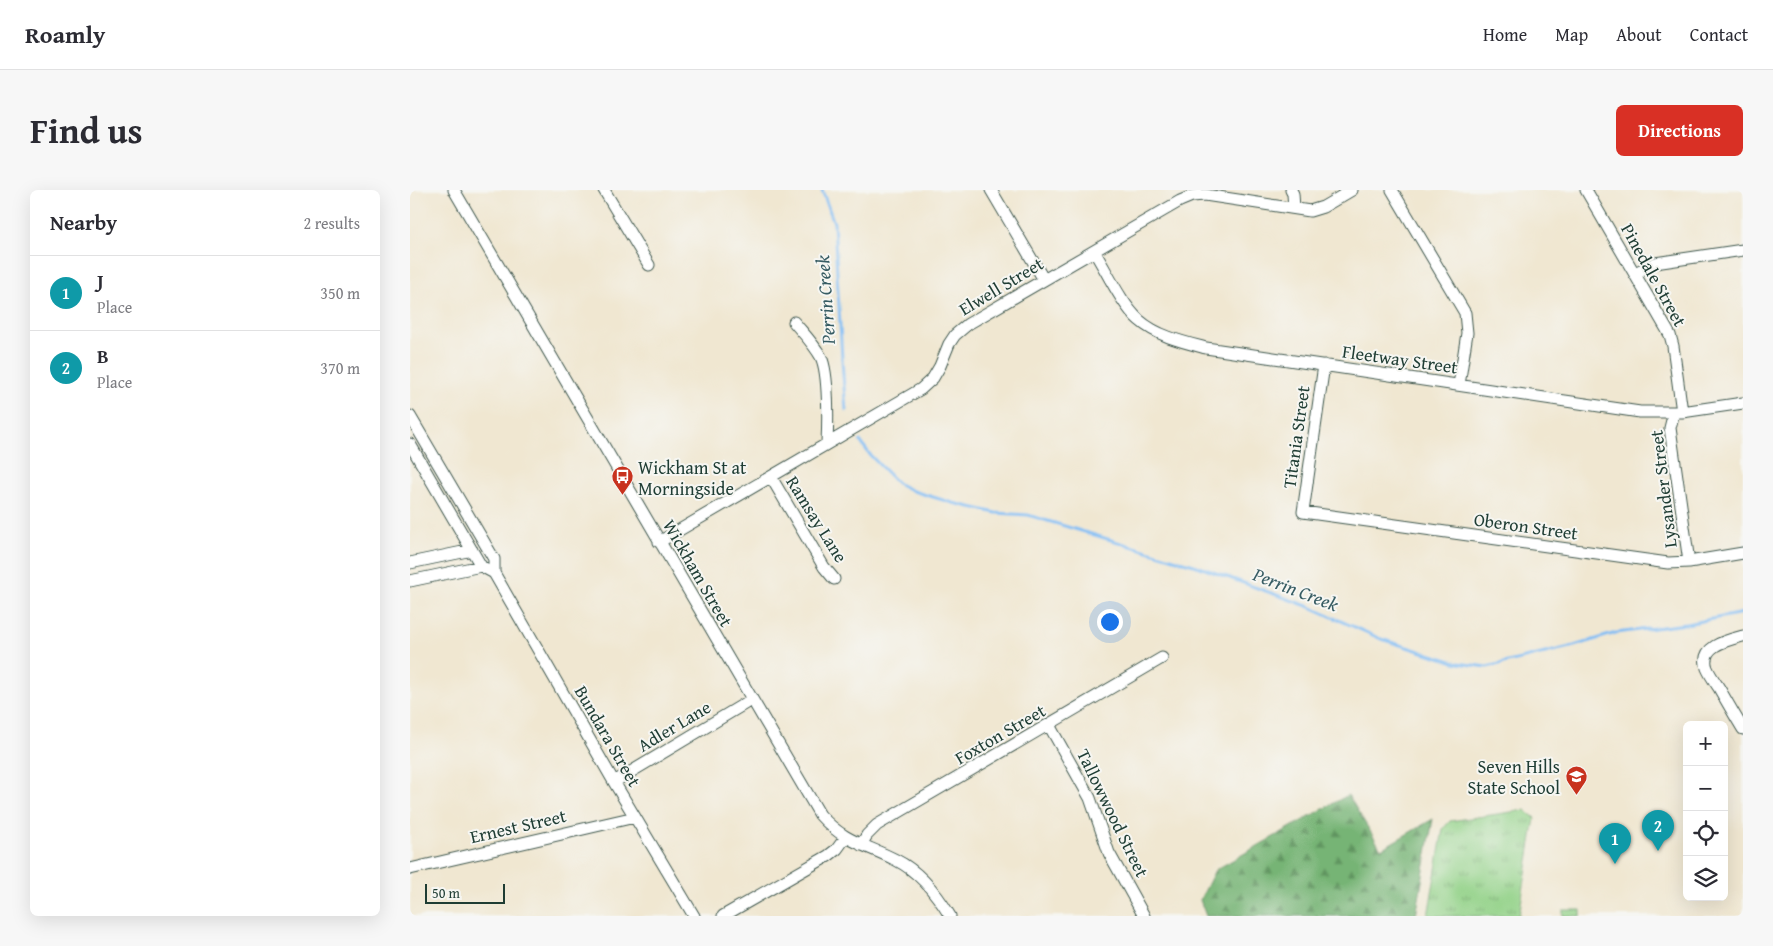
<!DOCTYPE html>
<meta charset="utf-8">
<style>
:root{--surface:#fff;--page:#f7f7f7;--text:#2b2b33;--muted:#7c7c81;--line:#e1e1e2;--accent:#d93025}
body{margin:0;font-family:"Gentium Book Plus",serif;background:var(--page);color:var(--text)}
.controls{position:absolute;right:15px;bottom:15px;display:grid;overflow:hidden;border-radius:8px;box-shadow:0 5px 20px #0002}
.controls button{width:45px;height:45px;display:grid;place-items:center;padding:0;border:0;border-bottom:1px solid var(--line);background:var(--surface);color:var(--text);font:25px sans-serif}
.scale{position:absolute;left:15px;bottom:12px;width:80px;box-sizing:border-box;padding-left:5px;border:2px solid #1f3d34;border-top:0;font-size:14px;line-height:18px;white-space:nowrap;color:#1f3d34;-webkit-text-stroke:4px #f6f6f2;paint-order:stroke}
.you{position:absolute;left:699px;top:431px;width:18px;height:18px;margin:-12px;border:4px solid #fff;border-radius:50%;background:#1a73e8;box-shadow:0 0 0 8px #1a73e833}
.badge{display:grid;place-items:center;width:32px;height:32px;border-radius:50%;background:var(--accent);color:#fff;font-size:16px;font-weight:700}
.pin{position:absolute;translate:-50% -41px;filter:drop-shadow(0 1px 2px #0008)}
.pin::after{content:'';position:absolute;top:26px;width:18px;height:15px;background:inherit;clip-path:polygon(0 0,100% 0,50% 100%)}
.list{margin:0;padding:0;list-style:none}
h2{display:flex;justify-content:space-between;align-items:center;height:65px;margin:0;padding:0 20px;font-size:21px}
h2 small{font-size:16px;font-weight:400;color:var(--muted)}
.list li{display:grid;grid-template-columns:32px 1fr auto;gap:15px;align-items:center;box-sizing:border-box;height:75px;padding:0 20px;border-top:1px solid var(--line)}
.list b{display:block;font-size:19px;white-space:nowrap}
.list p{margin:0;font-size:16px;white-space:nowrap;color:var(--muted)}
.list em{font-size:16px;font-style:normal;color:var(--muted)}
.icon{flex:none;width:28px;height:28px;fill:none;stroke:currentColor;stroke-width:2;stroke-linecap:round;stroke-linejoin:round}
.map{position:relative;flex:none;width:1333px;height:726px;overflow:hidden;border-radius:8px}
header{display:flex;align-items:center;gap:30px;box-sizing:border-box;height:70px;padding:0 25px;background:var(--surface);border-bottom:1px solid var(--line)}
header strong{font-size:24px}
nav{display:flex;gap:28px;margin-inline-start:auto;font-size:18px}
.intro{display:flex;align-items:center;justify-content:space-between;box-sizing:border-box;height:120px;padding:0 30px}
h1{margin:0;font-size:35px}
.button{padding:12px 22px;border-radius:8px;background:var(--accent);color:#fff;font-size:18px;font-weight:700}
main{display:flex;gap:30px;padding:0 30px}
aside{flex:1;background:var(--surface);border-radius:8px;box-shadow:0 5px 20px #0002}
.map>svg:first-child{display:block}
.grass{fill:url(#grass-tufts);stroke:#59885e}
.forest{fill:url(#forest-firs);stroke:#4a7854}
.park{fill:#93d288;stroke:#59885e}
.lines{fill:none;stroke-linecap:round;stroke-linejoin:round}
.stream{stroke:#81bdf4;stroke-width:3}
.minor-casing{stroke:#3e564c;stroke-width:13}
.minor{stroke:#fff;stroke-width:11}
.labels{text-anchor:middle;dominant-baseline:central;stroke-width:4;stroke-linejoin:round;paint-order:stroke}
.street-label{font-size:18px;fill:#1f3d34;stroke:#f6f6f2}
.poi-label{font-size:18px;fill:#1f3d34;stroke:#f6f6f2;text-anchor:start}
.water-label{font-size:19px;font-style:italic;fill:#385d64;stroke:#f6f6f2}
</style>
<header>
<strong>Roamly</strong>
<nav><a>Home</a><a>Map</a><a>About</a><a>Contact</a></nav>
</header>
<div class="intro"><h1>Find us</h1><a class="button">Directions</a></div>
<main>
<aside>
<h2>Nearby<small>2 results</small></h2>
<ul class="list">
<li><span class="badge" style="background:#0f9aa8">1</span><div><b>J</b><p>Place</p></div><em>350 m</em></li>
<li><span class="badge" style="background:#0f9aa8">2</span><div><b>B</b><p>Place</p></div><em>370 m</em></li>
</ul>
</aside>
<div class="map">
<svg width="1333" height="726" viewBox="0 0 1333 726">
<defs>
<pattern id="grass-tufts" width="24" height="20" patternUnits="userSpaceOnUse" patternTransform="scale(1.25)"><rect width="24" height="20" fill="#93d288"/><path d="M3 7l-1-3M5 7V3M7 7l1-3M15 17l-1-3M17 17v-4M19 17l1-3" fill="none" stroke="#77ac70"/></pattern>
<pattern id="forest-firs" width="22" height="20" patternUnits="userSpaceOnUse" patternTransform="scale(1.25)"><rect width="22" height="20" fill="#76b474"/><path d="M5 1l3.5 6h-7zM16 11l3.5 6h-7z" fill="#609460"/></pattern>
</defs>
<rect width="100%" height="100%" fill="#f6f6f2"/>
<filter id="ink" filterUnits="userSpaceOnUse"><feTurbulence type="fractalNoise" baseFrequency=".02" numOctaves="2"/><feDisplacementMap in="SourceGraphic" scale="10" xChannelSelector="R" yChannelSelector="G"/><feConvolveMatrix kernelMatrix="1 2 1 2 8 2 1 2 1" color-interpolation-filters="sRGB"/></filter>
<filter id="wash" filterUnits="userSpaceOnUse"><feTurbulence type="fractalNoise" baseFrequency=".0096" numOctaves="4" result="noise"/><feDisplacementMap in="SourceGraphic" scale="20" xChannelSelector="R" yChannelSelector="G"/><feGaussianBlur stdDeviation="1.12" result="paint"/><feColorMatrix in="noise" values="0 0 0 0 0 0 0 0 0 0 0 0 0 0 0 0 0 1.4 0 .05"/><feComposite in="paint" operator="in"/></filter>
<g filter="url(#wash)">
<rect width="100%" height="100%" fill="#f0e7d1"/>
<path class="grass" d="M1115 620 1125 628 1109 726H1018L1033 639 1040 631Z"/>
<path class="forest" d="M938 605 971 659 1023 629 1006 726H796L790 710 805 680Z"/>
<path class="park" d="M1153 720H1171V726H1153Z"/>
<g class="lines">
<path class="stream" d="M412 0 424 33 433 185 436 220
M450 251 461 266 487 293 503 301 543 313 586 323 618 325 784 375 900 417 971 449 1048 473 1077 477 1164 456 1206 443 1276 434 1333 423"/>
</g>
</g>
<g filter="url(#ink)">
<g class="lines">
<defs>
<path id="minor" d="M44 0 410 625C435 653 455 654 486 670 510 682 527 704 540 726
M194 0 239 75
M581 0 634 90
M881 0 883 4 884 18
M982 0 1055 123 1057 143 1049 195
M1176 0 1260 145 1263 156 1272 222
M684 61C696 80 712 115 729 130 747 146 773 152 796 158L1230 222H1272L1333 213
M1225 83 1245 73 1333 60
M384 132C393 143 404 154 411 167 419 184 418 233 417 253
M914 175 893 322 1258 373 1279 372 1333 363
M1264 222 1260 238 1279 372
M0 226 84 369V383L204 592 284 726
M0 254 71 376 84 383
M361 287 414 377 424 389
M249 352 511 199 523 188 530 176 539 154 545 145 558 134 770 11 782 6 795 5 900 21 913 17 942 0
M0 373 62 360
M0 391 71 376
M1333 446C1318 450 1289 456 1297 478 1300 485 1305 492 1309 498 1317 512 1325 526 1333 539
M639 535 680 608 699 663 734 726
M204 592 341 510
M451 655 457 645 467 635 752 468
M0 679 225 627
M313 726 418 666 427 659 435 648"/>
</defs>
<use href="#minor" class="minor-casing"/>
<use href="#minor" class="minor"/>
</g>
</g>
<defs>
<symbol id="bus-pin" viewBox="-11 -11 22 30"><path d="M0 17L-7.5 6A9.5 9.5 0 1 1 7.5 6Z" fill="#c8321e" stroke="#f6f6f2"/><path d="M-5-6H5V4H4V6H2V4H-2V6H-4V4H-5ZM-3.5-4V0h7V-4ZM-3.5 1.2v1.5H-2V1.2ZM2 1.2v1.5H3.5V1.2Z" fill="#fff"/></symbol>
<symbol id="school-pin" viewBox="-11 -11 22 30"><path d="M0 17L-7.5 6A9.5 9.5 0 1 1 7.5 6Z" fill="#c8321e" stroke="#f6f6f2"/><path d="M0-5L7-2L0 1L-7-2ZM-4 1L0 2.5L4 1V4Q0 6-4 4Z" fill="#fff"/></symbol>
</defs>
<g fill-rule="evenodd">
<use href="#bus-pin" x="200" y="274" width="25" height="34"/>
<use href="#school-pin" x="1154" y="574" width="25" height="34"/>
</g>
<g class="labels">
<g class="street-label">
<text transform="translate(1244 85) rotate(61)">Pinedale Street</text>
<text transform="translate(591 96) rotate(-31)">Elwell Street</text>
<text transform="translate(990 169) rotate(8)">Fleetway Street</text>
<text transform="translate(886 247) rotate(-82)">Titania Street</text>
<text transform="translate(1253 299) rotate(-97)">Lysander Street</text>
<text transform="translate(407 329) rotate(58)">Ramsay Lane</text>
<text transform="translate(1116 336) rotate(8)">Oberon Street</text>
<text transform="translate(288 383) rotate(60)">Wickham Street</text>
<text transform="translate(264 536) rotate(-31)">Adler Lane</text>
<text transform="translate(590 544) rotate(-30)">Foxton Street</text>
<text transform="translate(198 546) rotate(60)">Bundara Street</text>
<text transform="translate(703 623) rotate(64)">Tallowwood Street</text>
<text transform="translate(108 636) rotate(-13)">Ernest Street</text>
</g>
<g class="poi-label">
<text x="228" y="277">Wickham St at<tspan x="228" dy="21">Morningside</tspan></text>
<text x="1150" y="576" text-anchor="end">Seven Hills<tspan x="1150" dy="21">State School</tspan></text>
</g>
<g class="water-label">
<text transform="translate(415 110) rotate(-94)">Perrin Creek</text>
<text transform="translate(886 399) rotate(21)">Perrin Creek</text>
</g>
</g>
</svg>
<div class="controls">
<button>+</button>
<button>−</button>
<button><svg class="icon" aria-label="locate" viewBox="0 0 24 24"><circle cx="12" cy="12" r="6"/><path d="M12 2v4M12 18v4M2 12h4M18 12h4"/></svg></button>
<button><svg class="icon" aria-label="layers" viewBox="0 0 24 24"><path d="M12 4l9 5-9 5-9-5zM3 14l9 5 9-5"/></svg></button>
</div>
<div class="scale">50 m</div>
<div class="you"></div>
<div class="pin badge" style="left:1205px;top:674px;background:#0f9aa8">1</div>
<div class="pin badge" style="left:1248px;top:661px;background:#0f9aa8">2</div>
</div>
</main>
